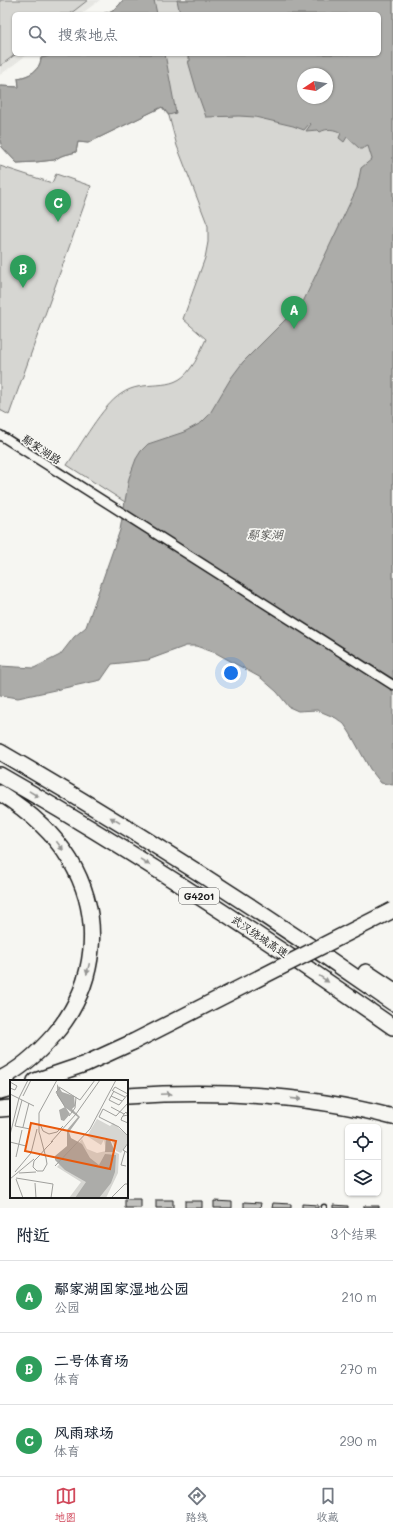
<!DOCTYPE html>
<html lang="zh">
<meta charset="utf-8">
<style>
:root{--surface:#fff;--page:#f2f2f3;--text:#1f2937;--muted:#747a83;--line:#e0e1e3;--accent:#d1495b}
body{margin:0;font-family:Mali,"LXGW WenKai TC",sans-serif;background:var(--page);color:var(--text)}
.controls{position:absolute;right:12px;bottom:12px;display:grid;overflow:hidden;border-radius:6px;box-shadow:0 1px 3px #0004}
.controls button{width:36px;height:36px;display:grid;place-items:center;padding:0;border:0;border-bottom:1px solid var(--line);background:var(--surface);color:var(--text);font:20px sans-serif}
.compass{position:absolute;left:297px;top:68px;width:36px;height:36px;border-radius:50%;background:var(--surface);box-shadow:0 1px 3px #0004;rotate:258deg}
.you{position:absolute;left:231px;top:673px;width:14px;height:14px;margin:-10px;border:3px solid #fff;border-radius:50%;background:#1a73e8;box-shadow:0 0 0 6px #1a73e833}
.badge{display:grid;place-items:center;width:26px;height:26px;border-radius:50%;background:var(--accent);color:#fff;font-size:13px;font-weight:700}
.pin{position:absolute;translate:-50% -33px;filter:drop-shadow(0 1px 2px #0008)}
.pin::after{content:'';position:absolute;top:21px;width:14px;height:12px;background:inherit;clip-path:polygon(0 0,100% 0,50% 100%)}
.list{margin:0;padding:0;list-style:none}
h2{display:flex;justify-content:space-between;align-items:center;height:52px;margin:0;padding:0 16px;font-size:17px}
h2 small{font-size:13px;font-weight:400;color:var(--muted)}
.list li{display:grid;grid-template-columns:26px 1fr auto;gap:12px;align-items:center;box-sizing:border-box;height:72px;padding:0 16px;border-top:1px solid var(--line)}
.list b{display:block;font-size:15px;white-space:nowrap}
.list p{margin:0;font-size:13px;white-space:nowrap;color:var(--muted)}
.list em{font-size:13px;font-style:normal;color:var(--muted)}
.icon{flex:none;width:22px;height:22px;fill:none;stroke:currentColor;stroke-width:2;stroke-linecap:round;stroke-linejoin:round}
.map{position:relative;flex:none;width:393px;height:1208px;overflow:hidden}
.search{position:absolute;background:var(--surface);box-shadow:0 1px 3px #0004;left:12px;right:12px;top:12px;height:44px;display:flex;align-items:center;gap:10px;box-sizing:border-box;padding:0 14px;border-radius:6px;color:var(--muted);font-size:15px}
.sheet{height:268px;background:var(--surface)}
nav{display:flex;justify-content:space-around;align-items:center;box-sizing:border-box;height:56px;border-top:1px solid var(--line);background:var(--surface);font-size:11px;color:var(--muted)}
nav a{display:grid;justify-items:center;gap:2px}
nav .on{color:var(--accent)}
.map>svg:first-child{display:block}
.built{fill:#e6e6e2}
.green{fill:#d6d6d2;stroke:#797977;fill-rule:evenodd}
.water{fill:#acaca9;stroke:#727271;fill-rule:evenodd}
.building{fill:#c0c0bd;stroke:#1c1c1c}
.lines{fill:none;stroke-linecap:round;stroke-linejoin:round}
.service-casing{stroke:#1c1c1c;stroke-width:7}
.minor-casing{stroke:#1c1c1c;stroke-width:11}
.motorway-casing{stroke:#1c1c1c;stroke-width:18}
.service{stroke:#f6f6f2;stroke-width:4}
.minor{stroke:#f6f6f2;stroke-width:8}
.motorway{stroke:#f6f6f2;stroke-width:15}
.motorway-bridge-casing{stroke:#1c1c1c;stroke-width:18;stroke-linecap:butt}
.motorway-bridge{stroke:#f6f6f2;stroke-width:15}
.oneway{fill:#949492}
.labels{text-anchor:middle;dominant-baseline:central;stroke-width:3.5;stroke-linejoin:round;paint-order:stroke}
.shield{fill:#f6f6f2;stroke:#5d5d5c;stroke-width:1}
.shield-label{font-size:10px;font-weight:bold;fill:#1c1c1c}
.street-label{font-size:11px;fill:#1c1c1c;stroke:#f6f6f2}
.water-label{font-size:12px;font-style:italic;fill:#565654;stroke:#f6f6f2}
.inset-road{fill:none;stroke:#9f9f9c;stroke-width:1}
.view{fill:#e8590c;fill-opacity:0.15;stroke:#e8590c;stroke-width:2}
.inset-edge{fill:none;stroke:#1c1c1c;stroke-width:2}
</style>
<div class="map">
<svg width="393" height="1208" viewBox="0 0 393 1208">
<rect width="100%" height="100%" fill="#f6f6f2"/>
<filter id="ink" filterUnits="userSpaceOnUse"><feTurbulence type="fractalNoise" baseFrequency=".025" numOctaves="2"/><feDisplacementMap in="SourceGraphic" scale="8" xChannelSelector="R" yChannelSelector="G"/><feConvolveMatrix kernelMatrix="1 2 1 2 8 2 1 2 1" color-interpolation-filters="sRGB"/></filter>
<g filter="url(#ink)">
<path class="built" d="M0 0H100L81 14H14V54H28L0 75Z"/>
<path class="green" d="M0 0H88L70 14H14V54H16L0 66Z
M123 0H393V673L67 465C81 445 102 406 121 394 145 377 172 395 190 369 197 361 201 349 206 339L183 319 205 258 208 242V226L177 146 169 116 162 107 88 143 78 142 76 152 61 156 54 160 36 162 17 163 2 147 0 141V86L19 87 18 78C29 76 40 71 41 58L49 56V54H379V14H102C112 11 117 9 123 0ZM303 74H327V98H303Z
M0 166 52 183 56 174 91 186 9 415 0 410Z"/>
<path class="water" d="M123 0H154L157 14H102C112 11 117 9 123 0Z
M177 0H393V785L381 783 370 769 350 733 344 724 336 718 317 710 298 711 289 707 277 692 261 678 216 653 196 646H186L148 660 112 664 101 680 18 698 0 695V666L34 668 60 655 74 637 86 627 120 530 129 478 136 459 141 451 148 444 184 432 201 423 209 415 231 378 243 362 303 302 357 188 361 168 372 159 368 146 362 149H360L347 137 344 142 339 138 341 133C335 129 327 128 320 132L318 130 306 131 311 124 310 123 304 130 293 126 255 117 239 116 206 117 197 92 188 61H190V58H188V54H379V14H180ZM303 74H327V98H303Z
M49 54H165L176 113 169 115 162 107 88 143 78 142 76 152 61 156 54 160 36 162 17 163 2 147 0 141V86L19 87 18 78C29 76 40 71 41 58L49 56Z"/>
<path class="building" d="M125 1199H141V1208H125Z
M156 1200H173V1208H156Z
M185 1201H202V1208H185Z
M214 1201 232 1202V1208H214Z
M244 1202 261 1203 260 1208H244Z
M273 1203 291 1204V1208H272Z
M302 1204 318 1205V1208H302Z
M333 1205 348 1206V1208H333Z
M364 1206H379V1208H364Z"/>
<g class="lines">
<defs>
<path id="service" d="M324 1208V1207"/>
<path id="minor" d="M0 435 393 685"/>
<path id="motorway" d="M0 752C135 830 266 914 393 1003
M0 775C135 852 265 938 393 1027
M0 793C27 810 53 832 70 860 104 917 97 985 54 1035 39 1052 21 1069 0 1079
M366 972 393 990
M35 1081 85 1064 133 1042
M0 1091 11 1088
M127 1096C216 1090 306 1094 393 1117
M0 1109 11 1108"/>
</defs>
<use href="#service" class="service-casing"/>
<use href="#minor" class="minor-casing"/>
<use href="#motorway" class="motorway-casing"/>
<use href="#service" class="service"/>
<use href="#minor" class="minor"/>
<use href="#motorway" class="motorway"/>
<defs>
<path id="motorway-bridge" d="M133 1042 393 910"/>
</defs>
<use href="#motorway-bridge" class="motorway-bridge-casing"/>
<use href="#motorway-bridge" class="motorway-bridge"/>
</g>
<defs><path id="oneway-solid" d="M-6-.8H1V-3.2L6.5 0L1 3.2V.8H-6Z"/></defs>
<g class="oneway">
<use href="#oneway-solid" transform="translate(34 794) rotate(31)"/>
<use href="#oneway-solid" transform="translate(115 820) rotate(-149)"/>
<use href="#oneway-solid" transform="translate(60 846) rotate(53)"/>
<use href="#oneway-solid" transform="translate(145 862) rotate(32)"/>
<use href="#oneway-solid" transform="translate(88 969) rotate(104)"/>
<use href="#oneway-solid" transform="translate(324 979) rotate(34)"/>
<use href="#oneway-solid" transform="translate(166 1094) rotate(-2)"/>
<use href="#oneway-solid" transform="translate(296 1099) rotate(6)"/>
</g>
</g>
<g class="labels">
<rect class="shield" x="179" y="888" width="40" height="16" rx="3"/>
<g class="shield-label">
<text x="199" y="896">G4201</text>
</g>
<g class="street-label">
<text transform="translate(42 449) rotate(33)">鄢家湖路</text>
<text transform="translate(260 936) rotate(34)">武汉绕城高速</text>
</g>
<g class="water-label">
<text x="265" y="534">鄢家湖</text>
</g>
</g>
<g transform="translate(10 1080)">
<rect width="118" height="118" fill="#f6f6f2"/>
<path d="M87 39 100 46 103 43 118 56V62L111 73 106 71 101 59 95 58 91 65 77 56ZM72 59 77 69 87 73 96 71 94 60 100 59 105 72 109 74 108 93 96 118H59L71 102 47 87Z" fill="#d6d6d2"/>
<path d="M47 4 52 12 64 16 65 26 62 29 70 37 59 52 61 58 72 64 80 78 89 85 95 74 106 75 105 92 101 103 89 118H65L76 102 55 90 45 80V76L57 66V50L68 37 56 28 60 34 54 41 51 40 49 30 55 27 47 15ZM96 59 100 60 105 72H95Z" fill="#acaca9"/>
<path class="inset-road" d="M0 2 7 6 5 10 0 8M49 7 70 20 85 0M50 8 46 12 55 27M102 11 105 7 118 14M103 11 115 17M104 11 99 20 109 25 118 14M0 14 24 26M13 16 21 0M101 16 112 21M9 18 18 0M12 20 5 46 20 49M118 23 106 36 93 29 89 37 109 47 118 56M101 27 114 34M59 36 65 28 66 17M113 36 118 35 116 32 114 34 113 36 112 37 111 40 118 43M30 44 33 51 39 54 47 52 53 46M13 47 19 23M0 55 9 18M43 61 36 68 29 76 24 81 23 87 27 91H33L37 84 36 78 30 55 29 52V33L47 0M0 62 16 66M41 62 66 34 90 0M118 63 113 70 118 73M115 71 111 85 116 86M6 77 12 50M45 86 80 49 106 0M5 92 21 73 27 49M9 93 26 92M6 98 43 104 41 118M0 99 24 79M6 99 13 118M25 103 26 118M101 118 115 104H118"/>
<path class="view" d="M21 43 106 61 100 89 15 71Z"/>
<rect width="118" height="118" class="inset-edge"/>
</g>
</svg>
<div class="controls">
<button><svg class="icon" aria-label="locate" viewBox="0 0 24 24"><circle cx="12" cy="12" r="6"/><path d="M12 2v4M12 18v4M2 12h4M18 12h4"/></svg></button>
<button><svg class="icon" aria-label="layers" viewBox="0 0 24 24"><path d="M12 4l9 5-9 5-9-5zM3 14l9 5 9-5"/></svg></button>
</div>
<svg class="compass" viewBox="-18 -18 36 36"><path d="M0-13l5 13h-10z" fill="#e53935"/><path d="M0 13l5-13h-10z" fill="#747a83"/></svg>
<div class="you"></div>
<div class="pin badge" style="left:294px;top:329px;background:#2e9e5b">A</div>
<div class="pin badge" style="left:23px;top:288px;background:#2e9e5b">B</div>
<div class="pin badge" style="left:58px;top:222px;background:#2e9e5b">C</div>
<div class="search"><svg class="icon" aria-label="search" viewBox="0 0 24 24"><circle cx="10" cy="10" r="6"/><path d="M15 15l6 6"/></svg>搜索地点</div>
</div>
<section class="sheet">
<h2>附近<small>3个结果</small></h2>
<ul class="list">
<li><span class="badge" style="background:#2e9e5b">A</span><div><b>鄢家湖国家湿地公园</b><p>公园</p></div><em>210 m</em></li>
<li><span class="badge" style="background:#2e9e5b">B</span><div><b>二号体育场</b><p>体育</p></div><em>270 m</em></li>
<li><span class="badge" style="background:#2e9e5b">C</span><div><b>风雨球场</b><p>体育</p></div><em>290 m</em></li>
</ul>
</section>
<nav>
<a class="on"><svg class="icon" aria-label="map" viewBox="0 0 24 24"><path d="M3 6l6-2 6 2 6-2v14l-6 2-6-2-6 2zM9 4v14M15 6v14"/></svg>地图</a>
<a><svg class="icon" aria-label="directions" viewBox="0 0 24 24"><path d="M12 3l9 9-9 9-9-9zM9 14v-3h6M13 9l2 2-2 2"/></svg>路线</a>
<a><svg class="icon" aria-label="saved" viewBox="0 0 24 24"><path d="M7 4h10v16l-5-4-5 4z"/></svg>收藏</a>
</nav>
